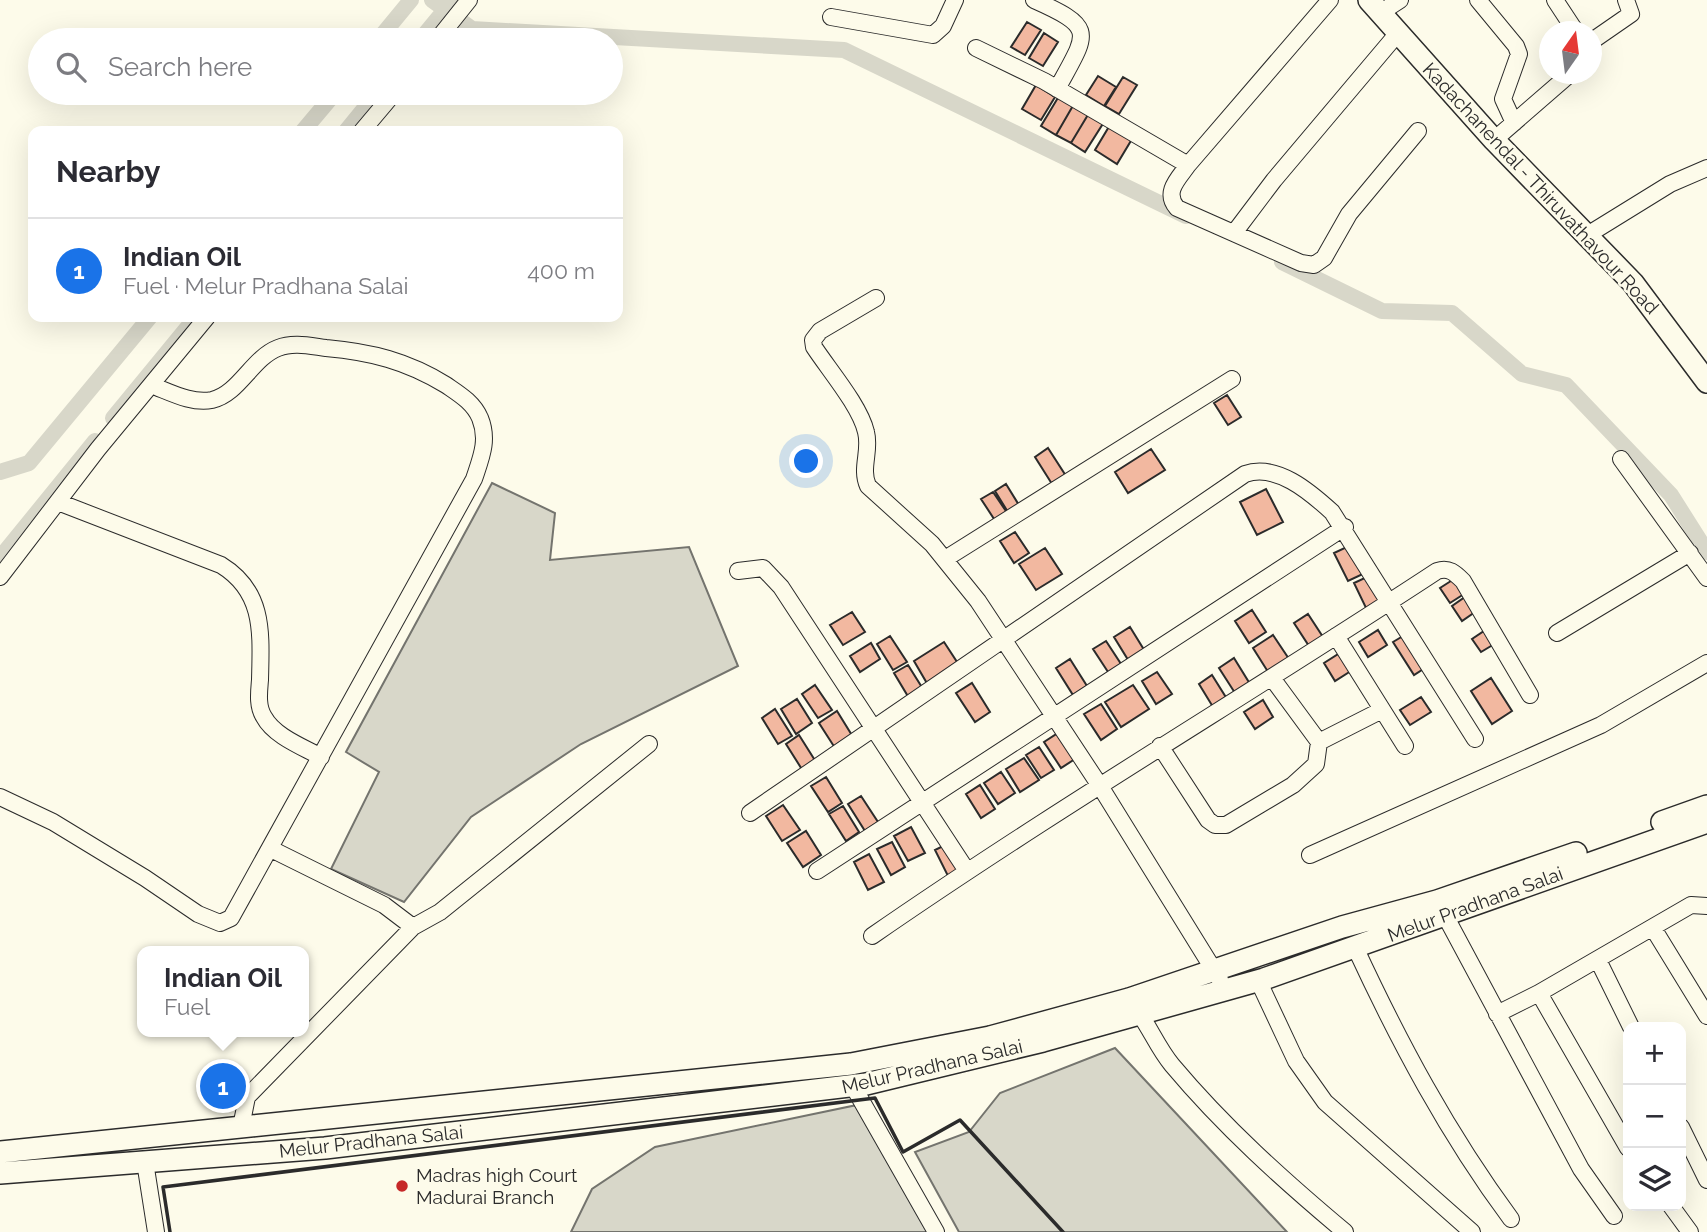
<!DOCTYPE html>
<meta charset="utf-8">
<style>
:root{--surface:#fff;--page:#f7f7f7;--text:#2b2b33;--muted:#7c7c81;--line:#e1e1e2;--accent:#1a73e8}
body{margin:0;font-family:Raleway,sans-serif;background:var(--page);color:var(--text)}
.controls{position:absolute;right:21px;bottom:21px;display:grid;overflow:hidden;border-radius:14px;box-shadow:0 7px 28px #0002}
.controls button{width:63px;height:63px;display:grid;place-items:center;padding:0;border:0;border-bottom:2px solid var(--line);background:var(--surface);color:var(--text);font:35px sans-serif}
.compass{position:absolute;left:1539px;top:21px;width:63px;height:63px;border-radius:50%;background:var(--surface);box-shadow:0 7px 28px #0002;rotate:14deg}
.you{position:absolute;left:807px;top:462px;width:24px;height:24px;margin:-18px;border:5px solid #fff;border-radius:50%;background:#1a73e8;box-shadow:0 0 0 10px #1a73e833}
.badge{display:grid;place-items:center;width:46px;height:46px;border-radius:50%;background:var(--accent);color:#fff;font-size:23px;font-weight:700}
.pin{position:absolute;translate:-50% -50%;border:4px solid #fff;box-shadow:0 2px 7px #0006}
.popup{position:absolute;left:137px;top:946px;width:172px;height:91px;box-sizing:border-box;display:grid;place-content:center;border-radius:14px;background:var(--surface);filter:drop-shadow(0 2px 5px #0005);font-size:23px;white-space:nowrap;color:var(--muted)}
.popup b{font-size:26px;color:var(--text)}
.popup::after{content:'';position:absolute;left:50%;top:100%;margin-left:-14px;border:14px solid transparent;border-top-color:var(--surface)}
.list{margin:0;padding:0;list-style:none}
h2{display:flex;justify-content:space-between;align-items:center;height:91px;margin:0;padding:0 28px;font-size:30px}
h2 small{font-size:23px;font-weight:400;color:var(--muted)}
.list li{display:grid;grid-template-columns:46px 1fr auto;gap:21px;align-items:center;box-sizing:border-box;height:105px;padding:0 28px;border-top:2px solid var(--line)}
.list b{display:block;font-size:26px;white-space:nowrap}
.list p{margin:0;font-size:23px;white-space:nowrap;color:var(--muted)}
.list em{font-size:23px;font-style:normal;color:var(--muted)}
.icon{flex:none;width:38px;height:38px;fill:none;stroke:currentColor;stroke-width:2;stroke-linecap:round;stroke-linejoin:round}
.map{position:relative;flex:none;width:1707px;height:1232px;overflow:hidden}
.search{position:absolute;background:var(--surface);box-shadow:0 7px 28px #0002;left:28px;top:28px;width:595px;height:77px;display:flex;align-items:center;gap:18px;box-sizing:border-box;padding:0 24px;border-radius:38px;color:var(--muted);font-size:26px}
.panel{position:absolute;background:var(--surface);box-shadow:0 7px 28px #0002;left:28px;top:126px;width:595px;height:196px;border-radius:14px}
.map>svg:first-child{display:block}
.water{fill:#d8d7c9;stroke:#74746e;stroke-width:2}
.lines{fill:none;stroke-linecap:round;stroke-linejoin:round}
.canal{stroke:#d8d7c9;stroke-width:16}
.building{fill:#f2b8a0;stroke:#2b2b2b;stroke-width:2}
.minor-casing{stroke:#2b2b2b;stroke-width:18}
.major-casing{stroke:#2b2b2b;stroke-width:24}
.minor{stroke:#fdfbea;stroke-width:16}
.major{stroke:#fdfbea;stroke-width:21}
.wall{stroke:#2b2b2b;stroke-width:3.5}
.poi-dot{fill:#c62828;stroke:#fdfbea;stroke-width:2.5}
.labels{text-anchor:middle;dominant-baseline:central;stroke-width:5;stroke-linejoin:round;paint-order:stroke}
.street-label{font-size:19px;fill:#2b2b2b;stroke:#fdfbea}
.poi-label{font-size:19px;fill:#2b2b2b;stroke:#fdfbea;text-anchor:start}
</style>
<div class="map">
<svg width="1707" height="1232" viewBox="0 0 1707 1232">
<rect width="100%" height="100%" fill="#fdfbea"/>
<path class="water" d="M492 483 555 513 550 560 689 547 738 666 581 744 471 817 404 902 331 869 379 772 346 752Z
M1115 1048 1287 1232H959L915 1152 969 1132 1000 1093Z
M857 1105 929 1232H571L592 1189 655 1147Z"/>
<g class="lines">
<path class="canal" d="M432 0 472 29 844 50 1186 216
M378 40 411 0
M420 40 453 0
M303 131 335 93
M346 131 377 93
M1282 262 1382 311 1452 313 1522 374 1566 385 1671 495 1707 552
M113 418 196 317
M0 472 29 463 150 317
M0 558 95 441"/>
</g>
<path class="building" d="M1027 22 1041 30 1025 55 1011 47Z
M1044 33 1058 42 1043 66 1029 58Z
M1098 76 1116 87 1104 106 1086 95Z
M1123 77 1137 85 1119 114 1105 106Z
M1036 85 1055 97 1041 120 1022 109Z
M1059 96 1074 104 1056 135 1041 126Z
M1074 104 1089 113 1071 143 1056 135Z
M1089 113 1104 122 1085 152 1071 143Z
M1110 125 1132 139 1117 164 1095 150Z
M1227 395 1241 417 1228 425 1214 403Z
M1048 448 1066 476 1052 484 1035 457Z
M1151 449 1165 470 1128 493 1115 472Z
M1006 484 1022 510 1011 517 995 491Z
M1266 489 1283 522 1257 535 1240 502Z
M993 492 1010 517 998 525 981 499Z
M1015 532 1029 553 1014 563 1000 541Z
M1351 545 1365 573 1348 581 1334 553Z
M1045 548 1062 574 1036 590 1019 564Z
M1369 576 1383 602 1367 610 1354 583Z
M1454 579 1464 594 1450 603 1440 588Z
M1465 597 1475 612 1462 621 1452 606Z
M1252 610 1266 632 1249 643 1235 621Z
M852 612 865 632 843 645 830 625Z
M1308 614 1323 637 1309 646 1294 623Z
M1130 627 1146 653 1130 663 1114 637Z
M1487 629 1496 643 1481 652 1472 639Z
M1378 630 1387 645 1368 657 1359 642Z
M1408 633 1428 666 1414 675 1393 642Z
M1273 635 1291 662 1270 675 1253 648Z
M890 636 907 662 893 670 877 644Z
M1106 641 1123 667 1110 675 1093 649Z
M944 642 959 665 928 685 914 661Z
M871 643 880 659 860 672 850 656Z
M1343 651 1354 669 1335 681 1324 663Z
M1234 658 1250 684 1235 693 1219 668Z
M1070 659 1087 686 1073 695 1056 668Z
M908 665 923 689 909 698 894 673Z
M1157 672 1172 694 1156 704 1142 681Z
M1212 675 1227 699 1213 707 1199 684Z
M1491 678 1512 711 1492 724 1471 691Z
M972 683 990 712 975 722 956 693Z
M815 685 832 710 818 718 802 694Z
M1133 685 1149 709 1121 727 1105 702Z
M1421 697 1431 712 1410 725 1400 710Z
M797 699 812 723 796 734 781 709Z
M1263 700 1273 717 1255 729 1244 712Z
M1101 704 1117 729 1101 740 1084 714Z
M775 709 792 736 778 744 762 718Z
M837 711 853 737 835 748 819 723Z
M1058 733 1075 759 1061 768 1044 742Z
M799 735 816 762 803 771 786 744Z
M1039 747 1054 770 1041 778 1026 755Z
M1024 758 1039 780 1020 792 1006 769Z
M1001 772 1015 793 998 804 984 783Z
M826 777 842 803 828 812 811 786Z
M980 785 995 809 981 818 966 794Z
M861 796 878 822 865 831 848 804Z
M783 805 800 830 782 841 766 816Z
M843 806 859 832 846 841 829 814Z
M911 827 925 853 908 861 894 836Z
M806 831 821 855 803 867 787 843Z
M892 842 905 867 891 875 877 849Z
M947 844 961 872 949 878 935 850Z
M869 854 884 882 868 890 854 862Z"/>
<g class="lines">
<defs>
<path id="minor" d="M1034 0C1097 28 1088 32 1057 89
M1478 0 1516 46 1519 54 1503 99 1514 123
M1555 0 1576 32
M1380 13 1400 0
M831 17 933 35 943 26 955 0
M437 40 469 0
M1592 41 1631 14 1626 0
M976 48 1044 81 1188 165C1179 178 1163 192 1177 208L1301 263 1314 265 1324 258 1349 214 1418 131
M362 131 394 93
M1494 140 1570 74
M1188 165 1330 0
M1234 233 1274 180 1398 33
M1589 234 1670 184 1707 168
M876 298 820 331 813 340 814 347C829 370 860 406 866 432 871 451 860 468 868 486L932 544 978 601 1100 786 1220 980
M1621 459 1707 578
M58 502 221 565C265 592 261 634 260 680 259 692 257 706 264 717 274 736 303 747 321 757
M945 559 1232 379
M738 571 763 568 781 587 967 871
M0 577 98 449 207 317
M1557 633 1690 553
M1336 636 1405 746
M1319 742 1382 710
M1160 746 1208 820 1215 825H1226L1293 785 1316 764 1319 742 1272 678
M0 797 53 822 145 878 198 914 220 923 231 918 474 479C481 458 489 440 480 418 473 402 459 394 446 385 407 361 371 352 326 348 310 346 293 342 278 348 252 358 239 394 212 400 191 404 170 392 151 385
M750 813 1245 474C1276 463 1309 491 1332 512L1475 739
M1310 855 1601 725 1707 663
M817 871 1345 527
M1440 906 1581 1169 1614 1216
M413 927 440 912 649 744
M1653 928 1707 1016
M872 936C1057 808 1250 694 1437 571 1449 567 1455 573 1463 581L1530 695
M1355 947C1399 1042 1448 1134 1511 1219
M1598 960 1631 1027
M1258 980 1296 1061 1325 1102 1472 1232
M1539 993 1628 1148
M1134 1006C1149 1025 1157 1047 1172 1065 1224 1127 1283 1180 1345 1232
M1497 1014 1539 993 1691 905 1707 906
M853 1086 936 1232
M241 1127 247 1097 413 927 384 905 271 849
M1681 1127 1707 1180
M145 1162 156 1232
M1671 1206 1690 1232"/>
<path id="major" d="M1369 0 1494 140 1633 283 1707 382
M1662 822 1707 806
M0 1152 851 1064 990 1037 1129 999 1342 927 1437 901 1576 853
M0 1173 325 1148 866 1084 1043 1041 1264 979 1707 822"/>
</defs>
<use href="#minor" class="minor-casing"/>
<use href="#major" class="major-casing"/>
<use href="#minor" class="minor"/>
<use href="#major" class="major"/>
<path class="wall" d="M170 1232 163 1187 875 1098 903 1152 960 1120 1063 1232"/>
</g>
<circle class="poi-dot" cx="402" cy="1186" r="7"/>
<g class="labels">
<g class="street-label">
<text transform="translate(1541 188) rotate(47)">Kadachanendal - Thiruvathavour Road</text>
<text transform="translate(1475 904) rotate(-20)">Melur Pradhana Salai</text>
<text transform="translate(932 1066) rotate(-13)">Melur Pradhana Salai</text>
<text transform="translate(371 1141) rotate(-6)">Melur Pradhana Salai</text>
</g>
<g class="poi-label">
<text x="416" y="1175">Madras high Court<tspan x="416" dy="22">Madurai Branch</tspan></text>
</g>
</g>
</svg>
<div class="controls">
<button>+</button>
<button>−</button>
<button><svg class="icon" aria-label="layers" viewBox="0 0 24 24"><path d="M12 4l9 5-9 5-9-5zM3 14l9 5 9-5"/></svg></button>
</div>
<svg class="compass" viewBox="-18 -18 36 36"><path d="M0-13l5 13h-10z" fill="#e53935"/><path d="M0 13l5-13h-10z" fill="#7c7c81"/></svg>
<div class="you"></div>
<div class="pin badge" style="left:223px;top:1086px">1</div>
<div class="popup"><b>Indian Oil</b>Fuel</div>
<div class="search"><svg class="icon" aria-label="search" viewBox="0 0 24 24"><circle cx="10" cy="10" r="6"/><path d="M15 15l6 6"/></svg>Search here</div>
<section class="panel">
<h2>Nearby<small></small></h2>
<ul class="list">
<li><span class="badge">1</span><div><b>Indian Oil</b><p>Fuel · Melur Pradhana Salai</p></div><em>400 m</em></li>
</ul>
</section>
</div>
